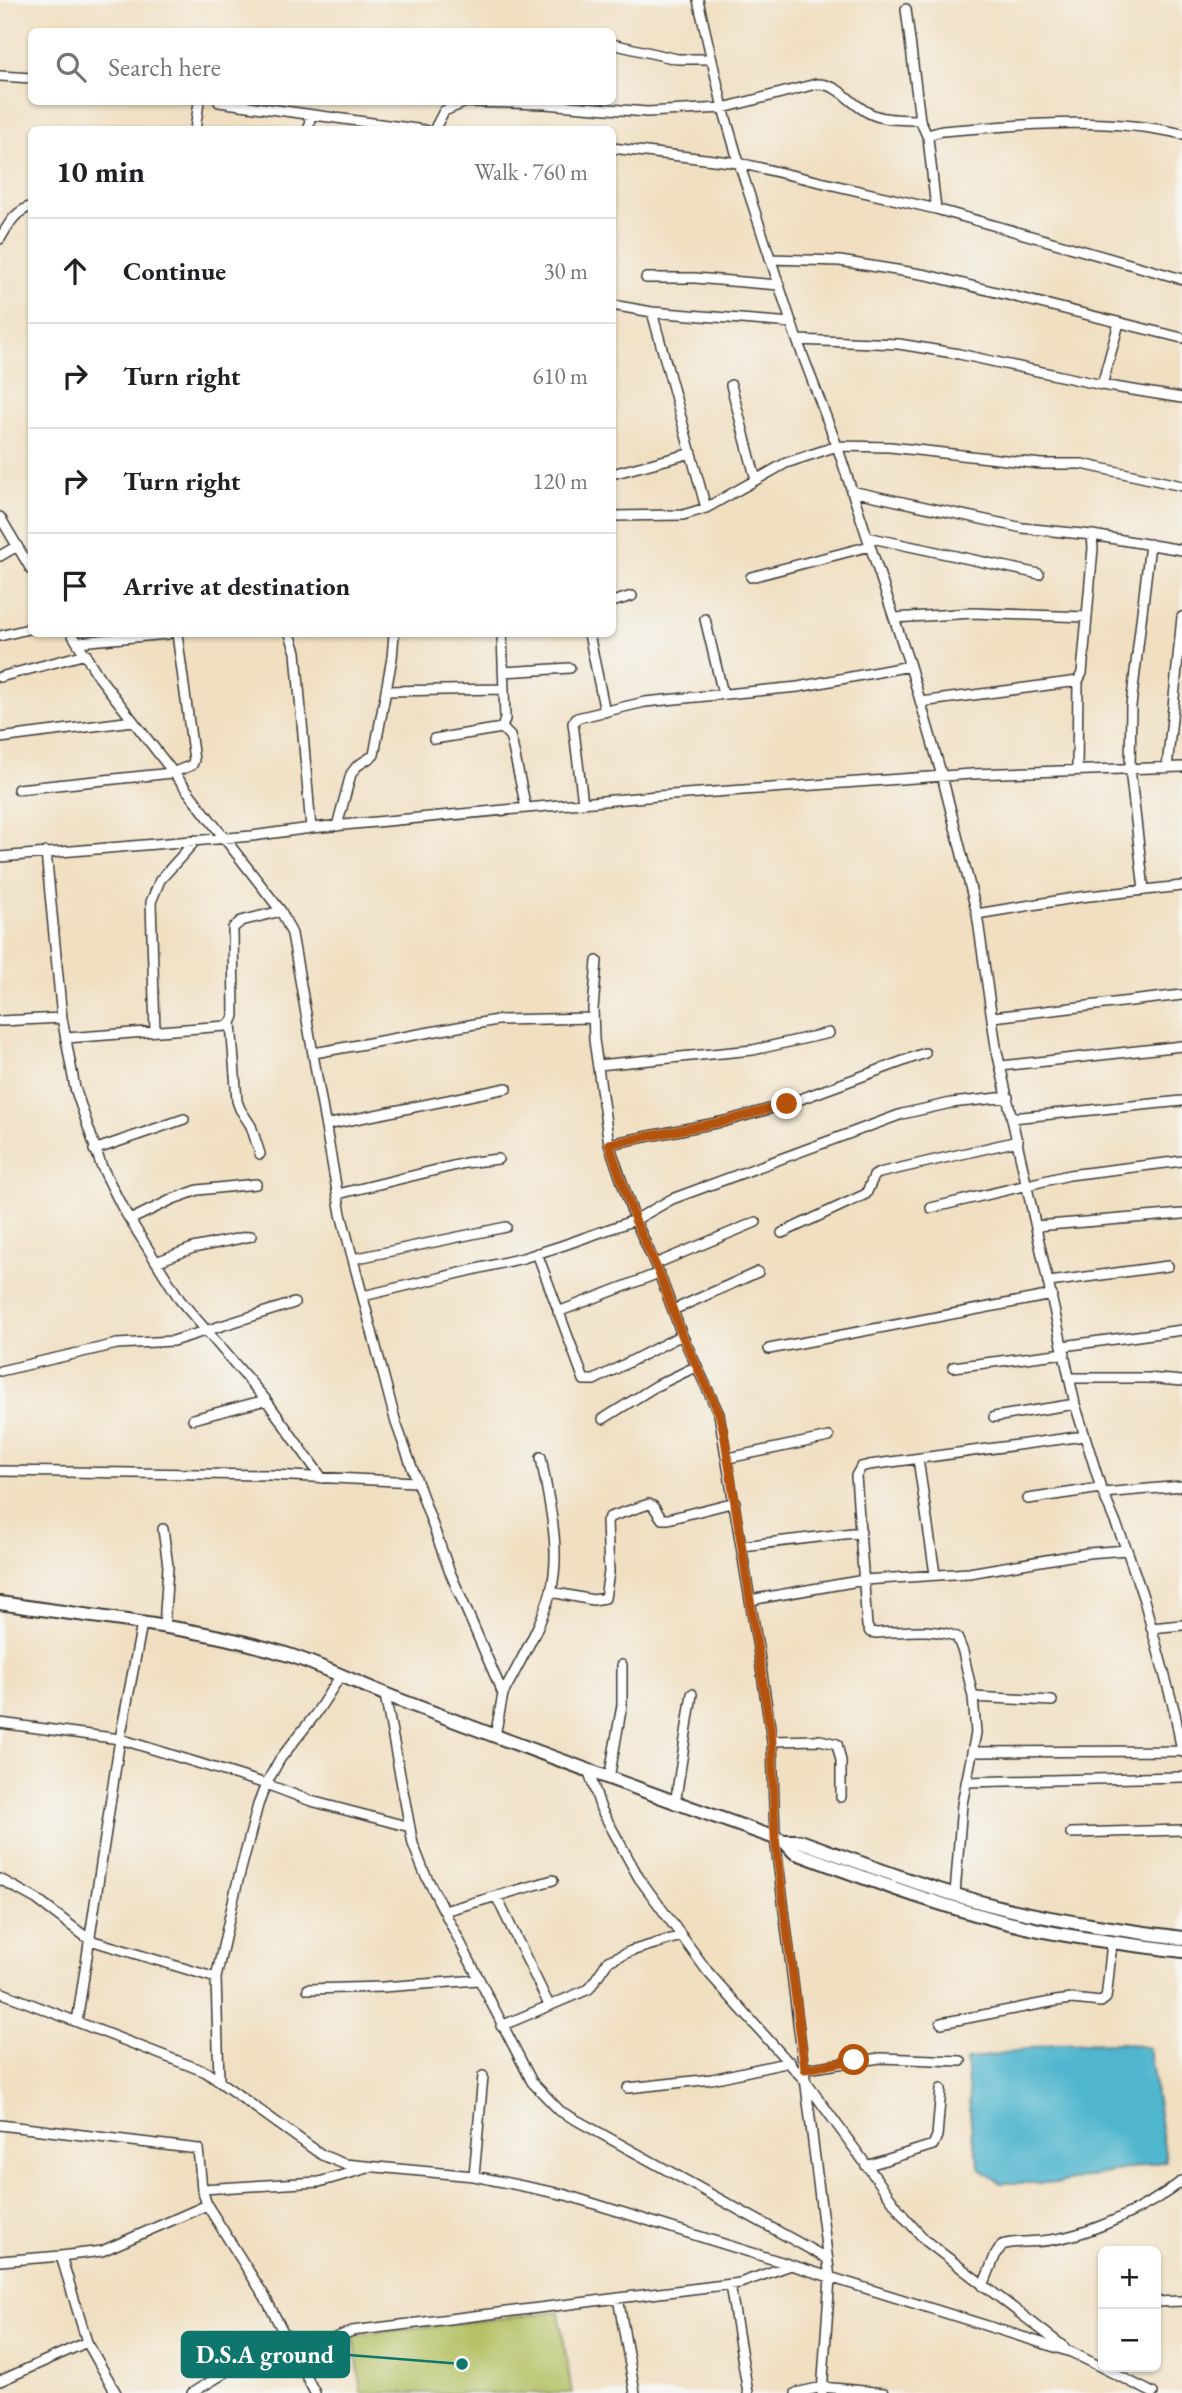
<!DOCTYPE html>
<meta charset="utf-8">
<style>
:root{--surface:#fff;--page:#f6f6f6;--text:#202124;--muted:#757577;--line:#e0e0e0}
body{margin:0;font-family:"EB Garamond",serif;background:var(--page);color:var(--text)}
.controls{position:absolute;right:21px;bottom:21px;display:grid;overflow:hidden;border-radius:10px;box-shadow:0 2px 5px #0004}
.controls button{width:63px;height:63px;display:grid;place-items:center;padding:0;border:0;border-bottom:2px solid var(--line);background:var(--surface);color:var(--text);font:35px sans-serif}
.stop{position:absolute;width:21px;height:21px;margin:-16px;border:5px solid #b45309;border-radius:50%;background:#fff}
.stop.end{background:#b45309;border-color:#fff;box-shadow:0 2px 7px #0008}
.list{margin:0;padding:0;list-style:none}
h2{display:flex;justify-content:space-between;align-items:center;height:91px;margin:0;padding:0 28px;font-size:30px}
h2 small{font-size:23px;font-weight:400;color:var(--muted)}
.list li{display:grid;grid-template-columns:46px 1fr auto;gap:21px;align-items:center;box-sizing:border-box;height:105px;padding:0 28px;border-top:2px solid var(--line)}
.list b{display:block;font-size:26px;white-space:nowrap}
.list em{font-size:23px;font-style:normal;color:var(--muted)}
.icon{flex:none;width:38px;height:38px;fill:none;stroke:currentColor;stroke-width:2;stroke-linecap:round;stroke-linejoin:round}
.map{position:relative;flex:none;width:1182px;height:2393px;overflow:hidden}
.search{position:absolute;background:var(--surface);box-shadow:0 2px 5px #0004;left:28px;top:28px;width:588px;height:77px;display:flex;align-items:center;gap:18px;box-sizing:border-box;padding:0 24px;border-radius:10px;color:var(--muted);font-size:26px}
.panel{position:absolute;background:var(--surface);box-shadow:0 2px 5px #0004;left:28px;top:126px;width:588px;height:511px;border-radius:10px}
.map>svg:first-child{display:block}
.green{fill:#b4c062;stroke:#686e3f;stroke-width:2}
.water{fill:#50b6ce;stroke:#366975;stroke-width:2}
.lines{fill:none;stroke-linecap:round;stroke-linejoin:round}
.street-casing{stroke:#3c3935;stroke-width:12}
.secondary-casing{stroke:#3c3935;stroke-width:16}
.street{stroke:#fff;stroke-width:9}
.secondary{stroke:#fff;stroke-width:12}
.route{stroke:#b45309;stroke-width:9}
.leader{fill:none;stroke:#0f766e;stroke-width:2.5}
.callout-dot{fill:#0f766e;stroke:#f6f6f2;stroke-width:2.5}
.callout{fill:#0f766e;stroke:#0f766e;stroke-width:2.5}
.callout-label{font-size:24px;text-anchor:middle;font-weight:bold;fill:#fff}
</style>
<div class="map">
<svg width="1182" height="2393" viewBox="0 0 1182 2393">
<rect width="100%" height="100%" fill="#f6f6f2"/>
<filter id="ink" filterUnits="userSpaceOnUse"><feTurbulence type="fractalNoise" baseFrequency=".0143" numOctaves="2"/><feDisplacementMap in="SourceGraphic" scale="14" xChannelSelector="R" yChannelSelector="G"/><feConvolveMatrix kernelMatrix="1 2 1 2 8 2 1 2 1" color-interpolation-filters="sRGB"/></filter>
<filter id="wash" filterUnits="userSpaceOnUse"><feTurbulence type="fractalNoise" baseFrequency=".00686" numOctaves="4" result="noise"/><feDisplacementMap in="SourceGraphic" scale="28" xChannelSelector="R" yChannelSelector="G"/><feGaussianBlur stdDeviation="1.57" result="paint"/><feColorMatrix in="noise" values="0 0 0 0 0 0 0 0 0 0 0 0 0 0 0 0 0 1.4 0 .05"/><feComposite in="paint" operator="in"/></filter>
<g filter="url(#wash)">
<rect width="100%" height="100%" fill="#f0dfc1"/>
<path class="green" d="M559 2312 572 2393H361L354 2335Z"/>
<path class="water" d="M1124 2043 1149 2048 1166 2161 1058 2183H1001L980 2169 972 2135 966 2060 1054 2044Z"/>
</g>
<g filter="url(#ink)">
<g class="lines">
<defs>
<path id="street" d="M698 0 723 108 739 163 797 340 837 446 910 666 942 776 977 914 996 1047 1075 1404 1101 1488 1127 1550 1144 1600 1175 1713 1182 1752
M906 9 920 120 928 138
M612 44 677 59H712
M0 76 32 78
M219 102 424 130
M195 130 199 102
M309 130 310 115
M434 130 444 111 466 102 545 104 647 112 723 108 816 84C839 83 850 104 869 113 885 121 903 119 920 120
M612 148 739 163 936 209 1182 279
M936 209 928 138 931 134 942 131C1021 125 1104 116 1182 134
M0 239C9 224 14 212 32 206
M770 259 840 261 927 275 1182 338
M646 278H695L779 285
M612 305 652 312 792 323
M652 312 706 508
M797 340 899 344 959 354 1102 385 1182 398
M731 385 756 480
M1102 385 1119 323
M612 474 692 453
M851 491 1023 528 1092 535 1182 550
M612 516 683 515 706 508 786 463 837 446 890 447 1041 464H1082L1182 486
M0 517 32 571
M867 537 1039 574
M0 556 17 546
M751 577 870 546
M612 602 632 596
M894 618 972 613 1087 617
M705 619 723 694
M72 634 99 677 281 911 292 934 341 1214 396 1423 449 1570 503 1694 495 1736
M290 634 296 652 311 828
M589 634 605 712
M0 636 32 628
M78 642 168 634
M503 672 570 668
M0 677 86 654
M386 691 503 689
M921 702 1078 681 1082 673 1093 548 1092 535
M502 728 510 736 512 743 526 808
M0 738 133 721
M434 739 502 728 505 719 502 634
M1167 768 1182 617
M1077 770 1078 681
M18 789 172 773 192 765 194 760 177 634
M583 803 573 723 577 718 645 702 798 687 910 666
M337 826 351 774 357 766 374 755 392 658 394 634
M46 852 62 1018 75 1088 101 1165 122 1207 180 1300 266 1400 322 1478
M0 857 252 836 311 828 657 796 972 774 1182 767
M1144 890 1130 769 1131 706 1150 544
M977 914 1080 897 1182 886
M597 961 593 1009 594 1040 609 1144 635 1220 659 1273 682 1335 719 1414 759 1654 772 1741 775 1838 830 2278 822 2393
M993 1017 1182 995
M0 1021 62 1018
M231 1023 237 1101 240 1109 251 1126 260 1154
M155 1031 151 902 160 880 196 840
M66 1038 226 1026 231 1023 234 1016 233 928 241 921 281 911
M314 1053 497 1020 593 1018
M598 1065 753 1050 829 1033
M1001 1066 1182 1046
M1012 1118 1182 1101
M326 1125 507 1088
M609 1144 726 1121 787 1104 925 1053
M94 1150 184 1119
M338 1194 465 1163 498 1159
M931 1208 1069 1175 1182 1161
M130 1220 173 1199 198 1190 256 1184
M1036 1226 1182 1214
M782 1233 866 1194 874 1176 879 1173 1018 1141
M537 1253 584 1380H594L682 1335
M353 1259 506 1227
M156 1262 193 1248 251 1236
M655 1264 756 1222
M1049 1282 1168 1266
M363 1296 523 1258 561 1246 635 1220 672 1199 902 1114 951 1103 1008 1097
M673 1310 758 1272
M558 1312 659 1273
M1063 1346 1182 1330
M769 1349 1052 1295
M953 1367 1065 1353
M0 1371 117 1344 173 1341 294 1303
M1070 1378H1147L1182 1381
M994 1417 1075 1404
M193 1419 266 1400
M603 1419 656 1386 697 1366
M728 1458 829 1437
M918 1459 935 1574
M0 1471 271 1475 416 1482
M1103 1493 1182 1486
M1028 1499 1101 1488
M163 1529 168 1566 164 1628
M742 1546 861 1532
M551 1592 593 1600 605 1598 609 1572 607 1521 610 1517 649 1504 653 1506 662 1519H668L735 1502
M750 1600 864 1580 969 1573 1088 1553 1127 1550
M1151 1628 1182 1625
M503 1694C520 1661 541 1627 551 1591 562 1548 548 1500 541 1457
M385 1695 413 1844 424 1872 532 2082 560 2111 828 2259
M973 1697 1052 1701
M0 1723 120 1739 266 1784 311 1801 410 1827
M772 1741 820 1740 837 1744 841 1761V1797
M972 1752 1182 1751
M588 1769 601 1809 639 1878 708 1972 806 2082 905 2218 926 2241 1064 2347
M609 1779 622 1705V1665
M966 1782 1182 1777
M675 1804 692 1694
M1071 1833 1182 1830
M0 1879 36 1899 90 1940 216 1978 236 1888 258 1805 266 1784 280 1759 315 1715 341 1675
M955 1894 962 1804 976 1733 973 1697 963 1652 957 1637C933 1627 902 1632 877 1633L870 1632 867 1626 856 1476 861 1467 869 1465 1084 1436
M496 1896 549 2005
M444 1911 553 1880
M216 1978 219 2080
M308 1989 383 1987 478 1980
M0 1992 206 2072 322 2155 344 2164 474 2176 566 2195 1071 2352 1153 2393
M77 2022 120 1739 142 1624
M941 2023 1056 2001 1072 1999 1101 2002 1106 1998 1107 1991 1112 1942
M501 2026 589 1989 608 1961 631 1951 681 1936
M805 2069 880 2058 961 2061
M628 2088 712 2079 790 2062
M0 2125 198 2149 202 2189
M866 2166 933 2145 937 2136 941 2089
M474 2176 483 2076
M207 2205 265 2297 315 2393
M61 2256 102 2251 207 2205 202 2189 319 2182 368 2168
M0 2261 61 2256 87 2342 0 2381
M730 2285 748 2393
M983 2286 995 2256 1002 2245C1018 2240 1034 2243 1050 2240 1092 2234 1149 2207 1182 2181
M618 2298 635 2393
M1156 2302 1182 2301
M87 2342 116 2393
M295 2355 352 2331 740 2283 791 2265
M192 2393 285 2336
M796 2393 822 2387 884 2393"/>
<path id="secondary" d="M0 1603C97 1618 199 1626 292 1656 333 1670 371 1690 410 1704 535 1751 659 1797 784 1841H800C867 1865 934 1891 1003 1908 1062 1922 1122 1930 1182 1938
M784 1841 794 1852C875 1882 955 1912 1039 1930 1086 1940 1134 1945 1182 1951"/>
</defs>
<use href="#street" class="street-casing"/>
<use href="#secondary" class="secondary-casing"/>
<use href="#street" class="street"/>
<use href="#secondary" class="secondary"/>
</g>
</g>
<g class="lines" filter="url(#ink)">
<path class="route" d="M787 1104 726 1121 609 1144 635 1220 659 1273 682 1335 719 1413 724 1433 772 1741 775 1838 805 2069 854 2060"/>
</g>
<path class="leader" d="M462 2364L349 2355"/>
<circle class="callout-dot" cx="462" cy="2364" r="7"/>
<rect class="callout" x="182" y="2332" width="167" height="45" rx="7"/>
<g class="callout-label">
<text x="265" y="2363">D.S.A ground</text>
</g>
</svg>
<div class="controls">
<button>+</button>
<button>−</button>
</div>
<div class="stop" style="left:854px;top:2060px"></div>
<div class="stop end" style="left:787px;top:1104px"></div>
<div class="search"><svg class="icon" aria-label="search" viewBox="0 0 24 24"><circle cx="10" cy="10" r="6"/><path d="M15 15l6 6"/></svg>Search here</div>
<section class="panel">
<h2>10 min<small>Walk · 760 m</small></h2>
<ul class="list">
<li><svg class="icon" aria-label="ahead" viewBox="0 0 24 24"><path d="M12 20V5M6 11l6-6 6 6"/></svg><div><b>Continue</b></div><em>30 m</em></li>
<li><svg class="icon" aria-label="right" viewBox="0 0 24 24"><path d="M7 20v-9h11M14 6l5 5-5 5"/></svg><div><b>Turn right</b></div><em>610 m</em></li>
<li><svg class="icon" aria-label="right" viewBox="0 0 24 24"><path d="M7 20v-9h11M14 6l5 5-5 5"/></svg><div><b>Turn right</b></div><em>120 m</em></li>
<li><svg class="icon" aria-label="arrive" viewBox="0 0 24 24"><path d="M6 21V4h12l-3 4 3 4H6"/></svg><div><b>Arrive at destination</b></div></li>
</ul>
</section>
</div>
